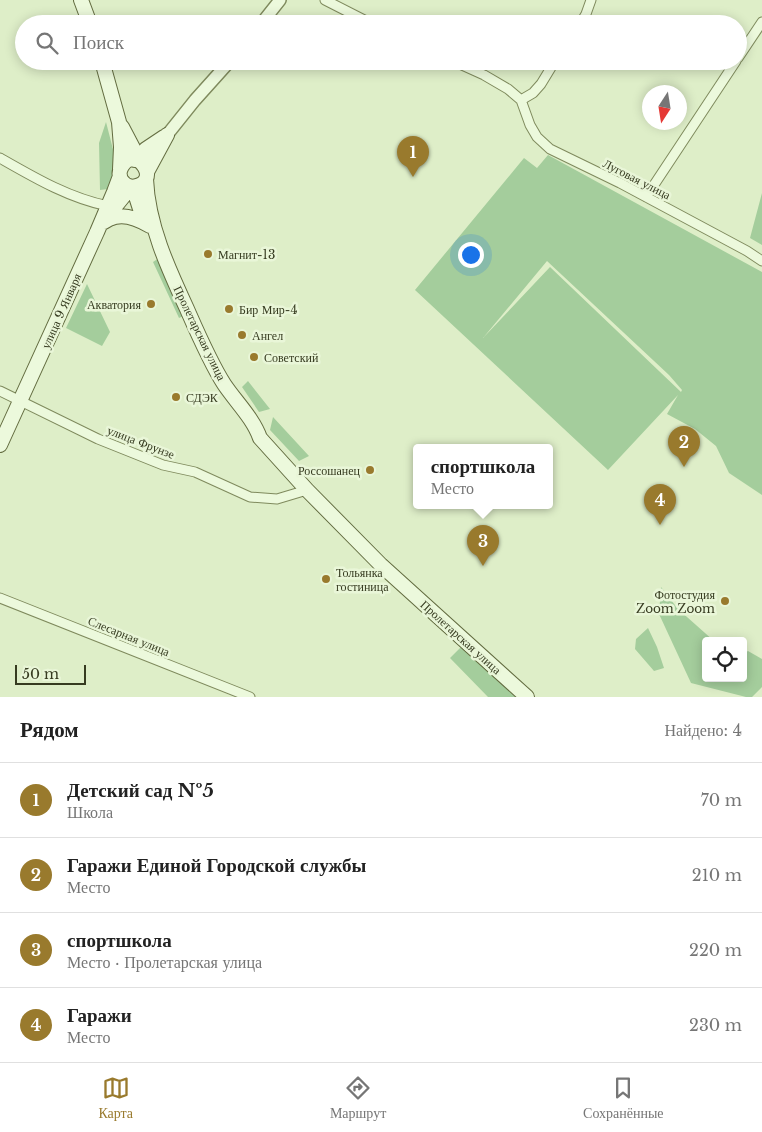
<!DOCTYPE html>
<html lang="ru">
<meta charset="utf-8">
<style>
:root{--surface:#fff;--page:#f6f6f6;--text:#222;--muted:#767676;--line:#e0e0e0;--accent:#997a2d}
body{margin:0;font-family:"Libre Baskerville",serif;background:var(--page);color:var(--text)}
.controls{position:absolute;right:15px;bottom:15px;display:grid;overflow:hidden;border-radius:5px;box-shadow:0 2px 12px #0003}
.controls button{width:45px;height:45px;display:grid;place-items:center;padding:0;border:0;border-bottom:1px solid var(--line);background:var(--surface);color:var(--text);font:25px sans-serif}
.compass{position:absolute;left:642px;top:85px;width:45px;height:45px;border-radius:50%;background:var(--surface);box-shadow:0 2px 12px #0003;rotate:192deg}
.scale{position:absolute;left:15px;bottom:12px;width:71px;box-sizing:border-box;padding-left:5px;border:2px solid #363b20;border-top:0;font-size:14px;line-height:18px;white-space:nowrap;color:#363b20;-webkit-text-stroke:4px #e9f6d8;paint-order:stroke}
.you{position:absolute;left:470px;top:254px;width:18px;height:18px;margin:-12px;border:4px solid #fff;border-radius:50%;background:#1a73e8;box-shadow:0 0 0 8px #1a73e833}
.badge{display:grid;place-items:center;width:32px;height:32px;border-radius:50%;background:var(--accent);color:#fff;font-size:16px;font-weight:700}
.pin{position:absolute;translate:-50% -41px;filter:drop-shadow(0 1px 2px #0008)}
.pin::after{content:'';position:absolute;top:26px;width:18px;height:15px;background:inherit;clip-path:polygon(0 0,100% 0,50% 100%)}
.popup{position:absolute;left:413px;top:444px;width:140px;height:65px;box-sizing:border-box;display:grid;place-content:center;border-radius:5px;background:var(--surface);filter:drop-shadow(0 1px 4px #0005);font-size:16px;white-space:nowrap;color:var(--muted)}
.popup b{font-size:19px;color:var(--text)}
.popup::after{content:'';position:absolute;left:50%;top:100%;margin-left:-10px;border:10px solid transparent;border-top-color:var(--surface)}
.list{margin:0;padding:0;list-style:none}
h2{display:flex;justify-content:space-between;align-items:center;height:65px;margin:0;padding:0 20px;font-size:21px}
h2 small{font-size:16px;font-weight:400;color:var(--muted)}
.list li{display:grid;grid-template-columns:32px 1fr auto;gap:15px;align-items:center;box-sizing:border-box;height:75px;padding:0 20px;border-top:1px solid var(--line)}
.list b{display:block;font-size:19px;white-space:nowrap}
.list p{margin:0;font-size:16px;white-space:nowrap;color:var(--muted)}
.list em{font-size:16px;font-style:normal;color:var(--muted)}
.icon{flex:none;width:28px;height:28px;fill:none;stroke:currentColor;stroke-width:2;stroke-linecap:round;stroke-linejoin:round}
.map{position:relative;flex:none;width:762px;height:697px;overflow:hidden}
.search{position:absolute;background:var(--surface);box-shadow:0 2px 12px #0003;left:15px;right:15px;top:15px;height:55px;display:flex;align-items:center;gap:12px;box-sizing:border-box;padding:0 18px;border-radius:28px;color:var(--muted);font-size:19px}
.sheet{height:365px;background:var(--surface)}
nav{display:flex;justify-content:space-around;align-items:center;box-sizing:border-box;height:70px;border-top:1px solid var(--line);background:var(--surface);font-size:14px;color:var(--muted)}
nav a{display:grid;justify-items:center;gap:2px}
nav .on{color:var(--accent)}
.map>svg:first-child{display:block}
.green{fill:#a4cd9c;fill-rule:evenodd}
.lines{fill:none;stroke-linecap:round;stroke-linejoin:round}
.minor-casing{stroke:#7f8a5d;stroke-width:11}
.tertiary-casing{stroke:#7f8a5d;stroke-width:14}
.secondary-casing{stroke:#636c40;stroke-width:16}
.minor{stroke:#ecf9dc;stroke-width:9}
.tertiary{stroke:#ecf9dc;stroke-width:11}
.secondary{stroke:#ecf9dc;stroke-width:14}
.poi-dot{fill:#997a2d;stroke:#e9f6d8;stroke-width:2}
.labels{text-anchor:middle;dominant-baseline:central;stroke-width:5;stroke-linejoin:round;paint-order:stroke}
.street-label{font-size:12px;fill:#363b20;stroke:#e9f6d8}
.poi-label{font-size:12px;fill:#363b20;stroke:#e9f6d8;text-anchor:start}
</style>
<div class="map">
<svg width="762" height="697" viewBox="0 0 762 697">
<rect width="100%" height="100%" fill="#deeec8"/>
<path class="green" d="M106 122 116 161 115 179 108 189 100 190 99 143Z
M548 155 762 272V495L729 473 716 446 695 429 667 414 678 395 608 470 415 290 524 158 537 168ZM547 261 669 375 682 390 681 392 550 267 483 338Z
M762 193V245L750 238Z
M159 258 186 315 179 318 153 262Z
M87 284 110 332 102 346 66 328Z
M248 381 270 409 259 412 242 387Z
M273 417 309 456 299 461 270 430Z
M661 587 678 609 714 641H706V678H743V654L748 651 762 659V687L752 697H746L691 683 659 614Z
M648 628 657 647 664 668 654 671 635 649 636 639Z
M462 646 518 697H488L450 658Z"/>
<g class="lines">
<defs>
<path id="minor" d="M325 0 372 24
M580 24 586 14 591 0
M738 58 762 22
M453 61 484 75 508 89 521 100 530 125 537 137 550 149 620 183 747 251 762 261
M521 100 533 93 541 84 555 61
M0 158C35 178 69 198 108 206
M646 197 736 61
M0 391 98 439 163 465 195 472 250 497 277 499 307 490
M0 598 250 697"/>
<path id="tertiary" d="M261 24 280 0
M167 135 195 100 230 61"/>
<path id="secondary" d="M81 0 90 24
M102 61 119 122 121 147 120 169
M122 127 133 148 135 160
M136 160 146 149 164 137
M147 172 167 135
M146 179C148 225 168 268 187 309 198 334 210 362 224 384 236 402 253 418 260 438L307 490 381 565 527 697
M133 187 140 209 150 226
M110 213 131 187C165 184 136 143 122 166 116 176 122 184 131 187
M104 222C107 220 111 218 115 217 127 214 140 220 150 226
M0 445 97 232 114 192 120 176"/>
</defs>
<use href="#minor" class="minor-casing"/>
<use href="#tertiary" class="tertiary-casing"/>
<use href="#secondary" class="secondary-casing"/>
<use href="#minor" class="minor"/>
<use href="#tertiary" class="tertiary"/>
<use href="#secondary" class="secondary"/>
</g>
<g class="poi-dot">
<circle cx="208" cy="254" r="5"/>
<circle cx="151" cy="304" r="5"/>
<circle cx="229" cy="309" r="5"/>
<circle cx="242" cy="335" r="5"/>
<circle cx="254" cy="357" r="5"/>
<circle cx="176" cy="397" r="5"/>
<circle cx="370" cy="470" r="5"/>
<circle cx="326" cy="579" r="5"/>
<circle cx="725" cy="601" r="5"/>
</g>
<g class="labels">
<g class="street-label">
<text transform="translate(637 179) rotate(27)">Луговая улица</text>
<text transform="translate(61 311) rotate(-66)">улица 9 Января</text>
<text transform="translate(200 333) rotate(64)">Пролетарская улица</text>
<text transform="translate(141 442) rotate(21)">улица Фрунзе</text>
<text transform="translate(129 636) rotate(22)">Слесарная улица</text>
<text transform="translate(461 637) rotate(42)">Пролетарская улица</text>
</g>
<g class="poi-label">
<text x="218" y="254">Магнит-13</text>
<text x="141" y="304" text-anchor="end">Акватория</text>
<text x="239" y="309">Бир Мир-4</text>
<text x="252" y="335">Ангел</text>
<text x="264" y="357">Советский</text>
<text x="186" y="397">СДЭК</text>
<text x="360" y="470" text-anchor="end">Россошанец</text>
<text x="336" y="572">Тольянка<tspan x="336" dy="14">гостиница</tspan></text>
<text x="715" y="594" text-anchor="end">Фотостудия<tspan x="715" dy="14">Zoom Zoom</tspan></text>
</g>
</g>
</svg>
<div class="controls">
<button><svg class="icon" aria-label="locate" viewBox="0 0 24 24"><circle cx="12" cy="12" r="6"/><path d="M12 2v4M12 18v4M2 12h4M18 12h4"/></svg></button>
</div>
<svg class="compass" viewBox="-18 -18 36 36"><path d="M0-13l5 13h-10z" fill="#e53935"/><path d="M0 13l5-13h-10z" fill="#767676"/></svg>
<div class="scale">50 m</div>
<div class="you"></div>
<div class="pin badge" style="left:413px;top:177px">1</div>
<div class="pin badge" style="left:684px;top:467px">2</div>
<div class="pin badge" style="left:483px;top:566px">3</div>
<div class="popup"><b>спортшкола</b>Место</div>
<div class="pin badge" style="left:660px;top:525px">4</div>
<div class="search"><svg class="icon" aria-label="search" viewBox="0 0 24 24"><circle cx="10" cy="10" r="6"/><path d="M15 15l6 6"/></svg>Поиск</div>
</div>
<section class="sheet">
<h2>Рядом<small>Найдено: 4</small></h2>
<ul class="list">
<li><span class="badge">1</span><div><b>Детский сад №5</b><p>Школа</p></div><em>70 m</em></li>
<li><span class="badge">2</span><div><b>Гаражи Единой Городской службы</b><p>Место</p></div><em>210 m</em></li>
<li><span class="badge">3</span><div><b>спортшкола</b><p>Место · Пролетарская улица</p></div><em>220 m</em></li>
<li><span class="badge">4</span><div><b>Гаражи</b><p>Место</p></div><em>230 m</em></li>
</ul>
</section>
<nav>
<a class="on"><svg class="icon" aria-label="map" viewBox="0 0 24 24"><path d="M3 6l6-2 6 2 6-2v14l-6 2-6-2-6 2zM9 4v14M15 6v14"/></svg>Карта</a>
<a><svg class="icon" aria-label="directions" viewBox="0 0 24 24"><path d="M12 3l9 9-9 9-9-9zM9 14v-3h6M13 9l2 2-2 2"/></svg>Маршрут</a>
<a><svg class="icon" aria-label="saved" viewBox="0 0 24 24"><path d="M7 4h10v16l-5-4-5 4z"/></svg>Сохранённые</a>
</nav>
